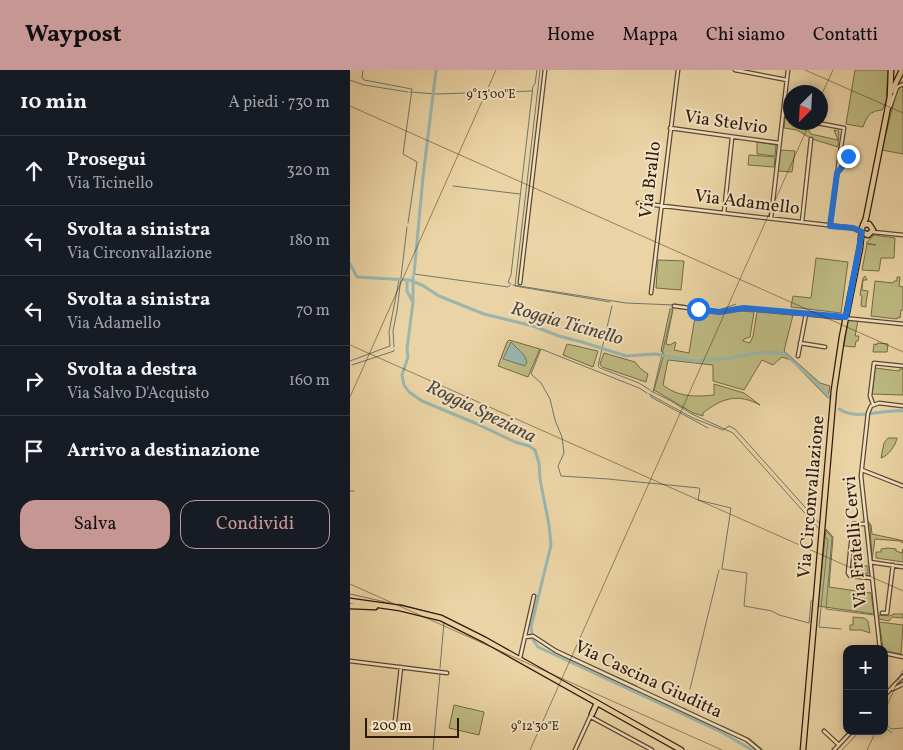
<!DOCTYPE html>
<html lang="it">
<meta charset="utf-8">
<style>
:root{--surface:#171b24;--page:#20242c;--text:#f1f3f6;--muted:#9ea1a6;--line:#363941;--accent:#c59692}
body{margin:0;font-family:Vollkorn,serif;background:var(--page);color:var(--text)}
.controls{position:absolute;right:15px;bottom:15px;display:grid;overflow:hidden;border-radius:10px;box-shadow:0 2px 8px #0003}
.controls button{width:45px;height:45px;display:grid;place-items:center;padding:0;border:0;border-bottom:1px solid var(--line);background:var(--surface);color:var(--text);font:25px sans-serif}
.compass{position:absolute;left:433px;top:15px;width:45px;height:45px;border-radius:50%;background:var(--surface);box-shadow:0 2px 8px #0003;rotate:204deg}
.scale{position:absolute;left:15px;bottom:12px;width:94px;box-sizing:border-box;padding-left:5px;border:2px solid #2e1807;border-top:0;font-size:14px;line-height:18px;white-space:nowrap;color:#2e1807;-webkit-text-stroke:4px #f1e2c4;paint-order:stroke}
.stop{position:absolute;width:15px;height:15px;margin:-11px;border:4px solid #1a73e8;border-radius:50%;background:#fff}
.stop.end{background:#1a73e8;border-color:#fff;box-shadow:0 1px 5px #0008}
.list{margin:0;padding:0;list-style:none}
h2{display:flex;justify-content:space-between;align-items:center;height:65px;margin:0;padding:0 20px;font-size:21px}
h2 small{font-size:16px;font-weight:400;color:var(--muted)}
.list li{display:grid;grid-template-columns:32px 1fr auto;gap:15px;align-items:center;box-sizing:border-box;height:70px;padding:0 20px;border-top:1px solid var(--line)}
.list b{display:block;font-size:19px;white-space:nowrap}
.list p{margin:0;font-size:16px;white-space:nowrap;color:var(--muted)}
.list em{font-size:16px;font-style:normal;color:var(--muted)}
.actions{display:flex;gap:10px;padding:15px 20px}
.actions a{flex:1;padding:11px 0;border:1px solid var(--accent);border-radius:15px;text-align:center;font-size:18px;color:var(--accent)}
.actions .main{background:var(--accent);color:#111}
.icon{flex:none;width:28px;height:28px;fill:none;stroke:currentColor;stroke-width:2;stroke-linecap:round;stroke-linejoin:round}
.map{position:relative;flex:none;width:553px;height:680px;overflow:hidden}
header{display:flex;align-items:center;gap:30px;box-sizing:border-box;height:70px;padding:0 25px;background:var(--accent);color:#111}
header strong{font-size:24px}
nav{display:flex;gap:28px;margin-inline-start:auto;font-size:18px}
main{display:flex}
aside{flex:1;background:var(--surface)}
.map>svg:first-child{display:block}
.green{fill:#bdba81;stroke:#766944}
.water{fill:#9ab6af;stroke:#6f776c}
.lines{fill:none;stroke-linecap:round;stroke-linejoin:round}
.stream{stroke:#6f776c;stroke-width:1}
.canal{stroke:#9ab6af;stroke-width:3}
.minor-casing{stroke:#5d472e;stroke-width:5}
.primary-casing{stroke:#2e1807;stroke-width:7}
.minor{stroke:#f1e2c4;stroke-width:2.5}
.primary{stroke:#ead3a4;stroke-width:4.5}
.route{stroke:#1a73e8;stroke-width:6}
.ticks{fill:none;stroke:#2e1807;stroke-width:1;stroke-opacity:0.45}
.labels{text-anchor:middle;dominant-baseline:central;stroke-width:4;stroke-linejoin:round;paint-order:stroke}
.street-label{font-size:18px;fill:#2e1807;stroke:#f1e2c4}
.water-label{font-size:19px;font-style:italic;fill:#4e4739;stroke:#f1e2c4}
.ticks-label{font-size:12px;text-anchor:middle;fill:#2e1807;stroke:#f1e2c4;stroke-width:4;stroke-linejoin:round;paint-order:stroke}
</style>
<header>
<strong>Waypost</strong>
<nav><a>Home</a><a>Mappa</a><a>Chi siamo</a><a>Contatti</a></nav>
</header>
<main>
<aside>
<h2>10 min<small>A piedi · 730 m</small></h2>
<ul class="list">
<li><svg class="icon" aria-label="ahead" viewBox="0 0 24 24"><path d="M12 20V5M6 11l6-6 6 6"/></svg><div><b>Prosegui</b><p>Via Ticinello</p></div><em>320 m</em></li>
<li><svg class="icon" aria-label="left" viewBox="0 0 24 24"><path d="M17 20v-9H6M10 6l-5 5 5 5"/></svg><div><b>Svolta a sinistra</b><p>Via Circonvallazione</p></div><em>180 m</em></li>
<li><svg class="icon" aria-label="left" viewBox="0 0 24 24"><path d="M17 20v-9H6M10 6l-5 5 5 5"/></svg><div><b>Svolta a sinistra</b><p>Via Adamello</p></div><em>70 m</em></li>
<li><svg class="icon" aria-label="right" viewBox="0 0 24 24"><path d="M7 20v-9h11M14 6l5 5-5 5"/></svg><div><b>Svolta a destra</b><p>Via Salvo D'Acquisto</p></div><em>160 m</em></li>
<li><svg class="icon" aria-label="arrive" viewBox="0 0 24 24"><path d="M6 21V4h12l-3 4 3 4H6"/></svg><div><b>Arrivo a destinazione</b></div></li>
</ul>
<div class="actions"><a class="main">Salva</a><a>Condividi</a></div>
</aside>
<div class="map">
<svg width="553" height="680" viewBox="0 0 553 680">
<rect width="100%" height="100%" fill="#ead3a4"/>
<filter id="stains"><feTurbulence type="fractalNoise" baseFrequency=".004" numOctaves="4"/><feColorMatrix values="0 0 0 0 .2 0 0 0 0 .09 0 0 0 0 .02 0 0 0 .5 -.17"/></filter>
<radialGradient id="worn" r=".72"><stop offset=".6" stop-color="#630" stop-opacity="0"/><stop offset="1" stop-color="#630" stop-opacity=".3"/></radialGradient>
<path class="green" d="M505 0H538L536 32 532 40C520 41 517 46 513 57L496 54Z
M553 16V84L532 80 546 23 549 17Z
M435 48 440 49V52L454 53 461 64 488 70 484 60 489 61 488 77 462 69 447 60 434 58Z
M407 72 426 75 425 86 407 84Z
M430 80 445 81 442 102 428 101Z
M399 85 425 87 424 97 398 95Z
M524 165 545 168 544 188H531L529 201 512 200 517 174 526 175 516 173Z
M466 188 498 192 491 243 441 237 443 226 461 228Z
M308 190 334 191 331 220 306 218Z
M515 206 517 210H513L512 220 518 221 516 233V237L511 236 512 226 510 225 513 208Z
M547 207H550L549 216 553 217V240H551L550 248 548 247 547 249 521 246 525 211 543 213 544 211H547Z
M320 239H323L316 274 320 275 325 272 326 273 324 280 339 283 346 241 372 244 390 241 404 242 400 267 394 269 393 271 400 273 403 266 407 242 443 245 434 281 470 313 480 316 478 328 441 290 432 287 423 295 412 290 394 320 363 311V295L318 290 313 315C328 327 345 327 364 325V314L394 323 410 335C388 323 372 328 353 343V346L343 343 304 320 314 284 311 281Z
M501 249 508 250 505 266H509L508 271H506L505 277 494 276 498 250Z
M159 270 190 279 178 307 148 296 157 272Z
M527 273 538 274 537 282H523L524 274 527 275Z
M217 274 248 281 243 297 213 285Z
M254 283 285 292 291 299 298 304 296 312 252 297 250 294Z
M525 298 549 301 550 299H553V325L522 324Z
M538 368H547C546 375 538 386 531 388L534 373Z
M518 451 521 455 522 464 550 470 553 471V473L550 471 525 469 522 490 520 457Z
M476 459 483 467 479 517 521 523 524 544 468 536Z
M538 478 546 479V481L552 483 553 479V492L526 488V482H531V479Z
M502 495 518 496V504L503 502 501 504 499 501H502Z
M544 544H553V548L542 547 539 551 529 549V545L539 546Z
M503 547 514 548 518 551 520 563 511 560H500V555H503Z
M529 552 553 555 551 584 535 581 533 578Z
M104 635 134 642 129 665 99 658Z"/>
<path class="water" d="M161 272 174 285 177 292 175 296 153 289Z"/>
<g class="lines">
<path class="stream" d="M13 0 12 7 14 10 62 19 53 84 67 92 58 153
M190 0 165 216 260 232
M0 10 14 15 58 22
M60 22 86 24 182 21
M103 116 170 124
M64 204 158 217 160 215
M161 214 158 212 161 205 183 16 185 14 187 0
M163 215 276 233 324 235
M325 234 369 240 386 234
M262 236 248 296 250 298 289 313 300 320
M44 277 43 261 47 241 57 157
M0 291 40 276 39 262 49 210
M2 295 44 281V280
M301 321 321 331 342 344 383 363 470 460
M303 322 323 238
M297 323 289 318 191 279 181 304 191 313 200 329 205 350 212 367 214 383 208 396 211 406 258 409 349 418 350 419 348 430 381 438 372 498V499L397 503 394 536 422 541 429 545 459 553 461 531 464 529
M299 324 343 348 373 360 379 356 385 359 471 455
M301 325V327L358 358
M0 421H4
M476 461 482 467 476 539 524 545
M475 466 478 470 469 557 491 559
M0 524 40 533
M49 534 89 545
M210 581 287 616
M90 598 94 552
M340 619 369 500
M335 639V638
M332 644 333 643
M534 652 541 659 553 658
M372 656 400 669 413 680
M534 657 542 663
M83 680 90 604
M492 680 510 661"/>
<path class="canal" d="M0 194 7 207 59 210 72 215 89 226 134 244 183 256 209 266 232 272 276 286 305 284 343 291 375 289 401 284 419 282 435 284 469 315 481 329
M64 204 73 107 86 0
M63 207V232L57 279 58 287 52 305 54 315 59 322 72 331 125 353 165 372 179 376 185 380 189 393 190 409 199 455 201 475 181 557 182 564
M57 210V221L63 232
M489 339C508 351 532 339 553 341
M181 567 188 577 373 663 402 680"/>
<defs>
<path id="minor" d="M385 0 437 10
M540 37 547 17 553 14
M433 44 440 46
M462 52 494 58 490 83
M320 58 429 73
M288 133 503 158 512 161
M374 143 382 68
M421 148 438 0
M452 152 461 69
M480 156 490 83 496 82 498 89 487 103
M523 162 553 165
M170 213 195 0
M301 223 328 0
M324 236 369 242 394 238 553 254
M450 273 475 277
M448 286 456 244
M523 334 520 326 524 293 553 296
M512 400 553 416
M515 454H503L498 503 500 506 521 508
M520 492 553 497
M532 543H537L543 495
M175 567 183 566 206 581 397 670 409 680
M530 579 511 406 518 343 521 336 529 333 553 336
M534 583 553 587
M170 588 184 526
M0 591 97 603
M543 619 553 614
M534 626 553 606
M241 647 302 680
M45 651 51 597
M474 661 489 675
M225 680 241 645
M484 680 502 661"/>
<path id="primary" d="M542 21 552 0
M512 162 518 165 523 160 519 154 513 155
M0 531 50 538 91 548 135 570 331 680
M0 536 25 537
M242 644 247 633
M453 680 484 320 492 267 510 178 512 158 516 148 540 27 541 0"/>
</defs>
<use href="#minor" class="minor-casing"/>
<use href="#primary" class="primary-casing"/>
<use href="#minor" class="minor"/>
<use href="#primary" class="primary"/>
</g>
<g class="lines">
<path class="route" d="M348 239 369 242 394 238 496 247 512 162 503 158 480 156 487 103 496 92 498 86"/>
</g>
<path class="ticks" d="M455 0 553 43M470 28 483 0M0 36 553 282M0 275 553 521M0 327 146 0M0 514 372 680M534 642 553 600M180 680 460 52M517 680 526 661"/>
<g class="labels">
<g class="street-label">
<text transform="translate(376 53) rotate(8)">Via Stelvio</text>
<text transform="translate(301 110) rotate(-83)">Via Brallo</text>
<text transform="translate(397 133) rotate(7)">Via Adamello</text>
<text transform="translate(462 427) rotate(-85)">Via Circonvallazione</text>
<text transform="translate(506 472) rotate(-95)">Via Fratelli Cervi</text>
<text transform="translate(298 610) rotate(25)">Via Cascina Giuditta</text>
</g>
<g class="water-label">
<text transform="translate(217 254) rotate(16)">Roggia Ticinello</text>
<text transform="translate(131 342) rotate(26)">Roggia Speziana</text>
</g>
</g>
<g class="ticks-label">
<text x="141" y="28">9°13'00"E</text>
<text x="185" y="660">9°12'30"E</text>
</g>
<rect width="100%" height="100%" filter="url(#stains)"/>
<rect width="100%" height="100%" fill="url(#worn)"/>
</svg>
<div class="controls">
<button>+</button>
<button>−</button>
</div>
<svg class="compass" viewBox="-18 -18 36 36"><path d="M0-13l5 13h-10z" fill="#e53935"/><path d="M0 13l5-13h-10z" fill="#9ea1a6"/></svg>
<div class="scale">200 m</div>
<div class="stop" style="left:348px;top:239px"></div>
<div class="stop end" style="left:498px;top:86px"></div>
</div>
</main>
